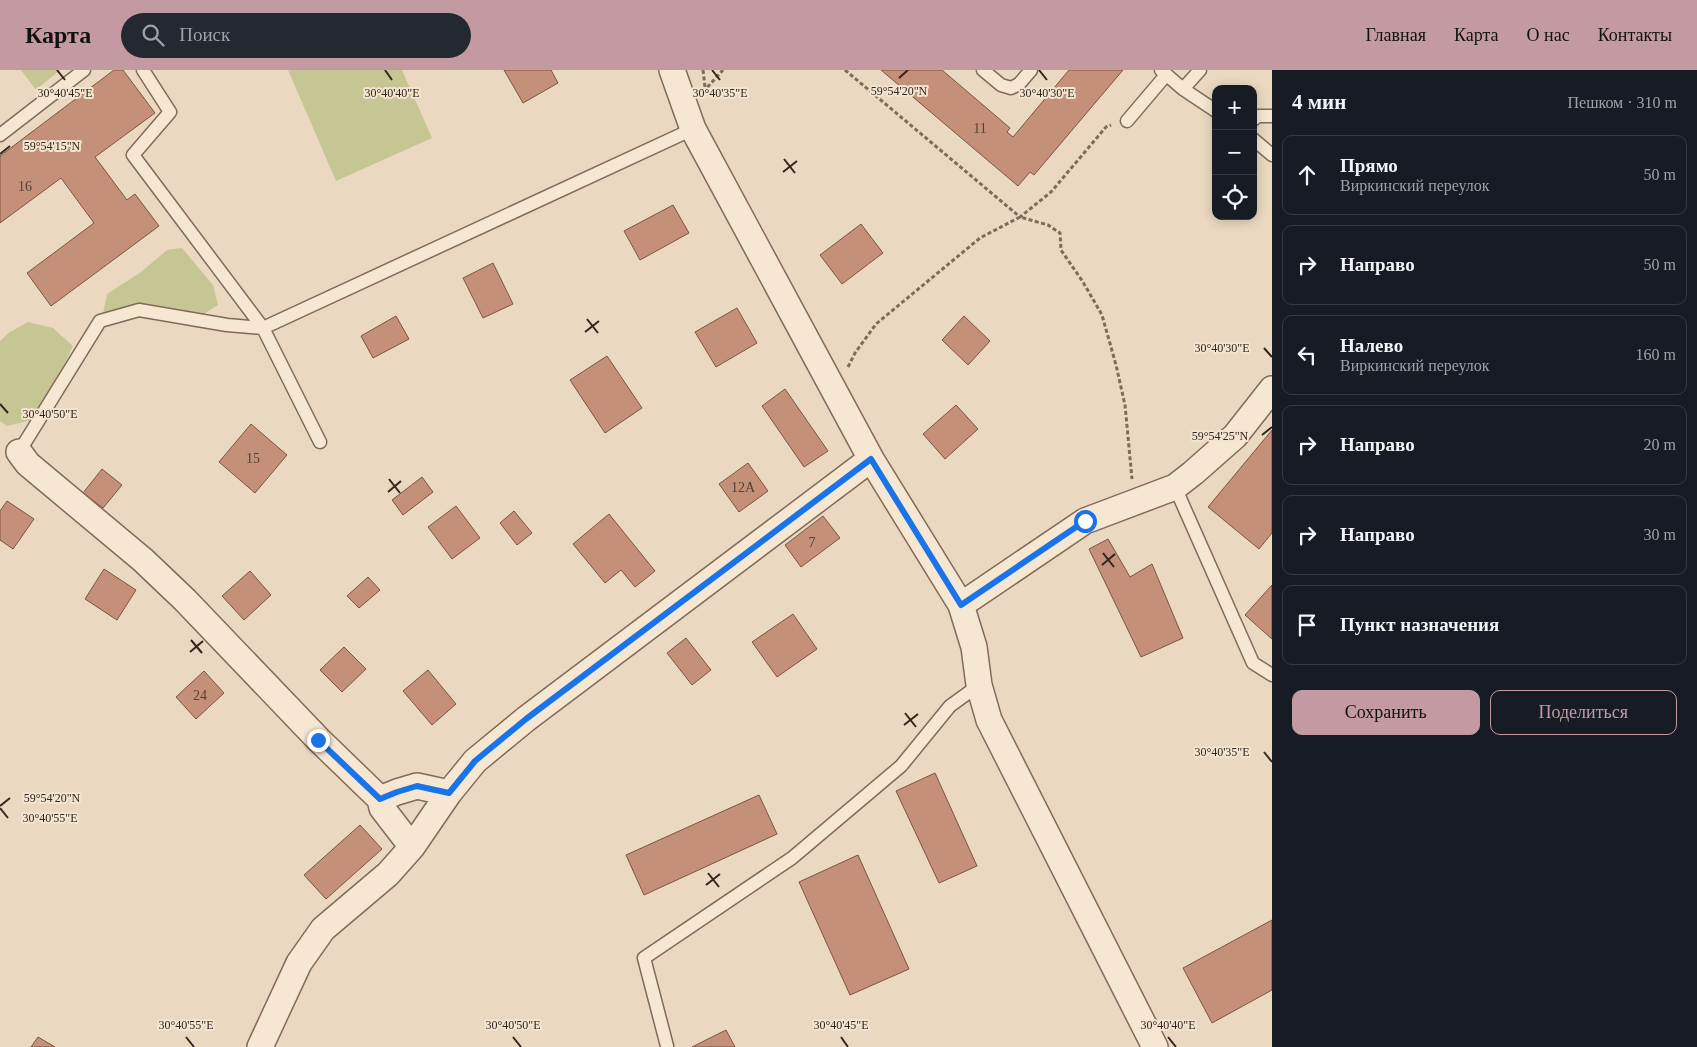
<!DOCTYPE html>
<html lang="ru">
<meta charset="utf-8">
<style>
:root{--surface:#171b24;--page:#242831;--text:#f1f3f6;--muted:#9ea1a6;--line:#363941;--accent:#c39aa1}
body{margin:0;font-family:Georgia,serif;background:var(--page);color:var(--text)}
.controls{position:absolute;right:15px;top:15px;display:grid;overflow:hidden;border-radius:10px;box-shadow:0 2px 12px #0003}
.controls button{width:45px;height:45px;display:grid;place-items:center;padding:0;border:0;border-bottom:1px solid var(--line);background:var(--surface);color:var(--text);font:25px sans-serif}
.stop{position:absolute;width:15px;height:15px;margin:-11px;border:4px solid #1a73e8;border-radius:50%;background:#fff}
.stop.end{background:#1a73e8;border-color:#fff;box-shadow:0 1px 5px #0008}
.list{margin:0;padding:0;list-style:none}
h2{display:flex;justify-content:space-between;align-items:center;height:65px;margin:0;padding:0 20px;font-size:21px}
h2 small{font-size:16px;font-weight:400;color:var(--muted)}
.list li{display:grid;grid-template-columns:32px 1fr auto;gap:15px;align-items:center;box-sizing:border-box;height:80px;margin:0 10px 10px;padding:0 10px;border:1px solid var(--line);border-radius:10px}
.list b{display:block;font-size:19px;white-space:nowrap}
.list p{margin:0;font-size:16px;white-space:nowrap;color:var(--muted)}
.list em{font-size:16px;font-style:normal;color:var(--muted)}
.actions{display:flex;gap:10px;padding:15px 20px}
.actions a{flex:1;padding:11px 0;border:1px solid var(--accent);border-radius:10px;text-align:center;font-size:18px;color:var(--accent)}
.actions .main{background:var(--accent);color:#111}
.icon{flex:none;width:28px;height:28px;fill:none;stroke:currentColor;stroke-width:2;stroke-linecap:round;stroke-linejoin:round}
.map{position:relative;flex:none;width:1272px;height:977px;overflow:hidden}
header{display:flex;align-items:center;gap:30px;box-sizing:border-box;height:70px;padding:0 25px;background:var(--accent);color:#111}
header strong{font-size:24px}
nav{display:flex;gap:28px;margin-inline-start:auto;font-size:18px}
.search{width:350px;height:45px;background:var(--page);display:flex;align-items:center;gap:12px;box-sizing:border-box;padding:0 18px;border-radius:28px;color:var(--muted);font-size:19px}
main{display:flex}
aside{flex:1;background:var(--surface)}
.map>svg:first-child{display:block}
.green{fill:#c6c695}
.building{fill:#c59079;stroke:#7e5341}
.lines{fill:none;stroke-linecap:round;stroke-linejoin:round}
.lane-casing{stroke:#816a5a;stroke-width:15}
.street-casing{stroke:#816a5a;stroke-width:28}
.path{stroke:#816a5a;stroke-width:3;stroke-dasharray:4 2.5;stroke-linecap:butt}
.lane{stroke:#f5e7d2;stroke-width:12}
.street{stroke:#f5e7d2;stroke-width:25}
.route{stroke:#1a73e8;stroke-width:6}
.ticks{fill:none;stroke:#32251d;stroke-width:2}
.labels{text-anchor:middle;dominant-baseline:central;stroke-width:4;stroke-linejoin:round;paint-order:stroke}
.number-label{font-size:14px;fill:#574034}
.ticks-label{font-size:12px;text-anchor:middle;fill:#32251d;stroke:#f2e4cf;stroke-width:4;stroke-linejoin:round;paint-order:stroke}
</style>
<header>
<strong>Карта</strong>
<div class="search"><svg class="icon" aria-label="search" viewBox="0 0 24 24"><circle cx="10" cy="10" r="6"/><path d="M15 15l6 6"/></svg>Поиск</div>
<nav><a>Главная</a><a>Карта</a><a>О нас</a><a>Контакты</a></nav>
</header>
<main>
<div class="map">
<svg width="1272" height="977" viewBox="0 0 1272 977">
<rect width="100%" height="100%" fill="#ead9c0"/>
<path class="green" d="M21 0H60L36 20Z
M288 0H402L432 68 336 111Z
M182 178 213 215 218 235 202 245 103 244 107 224 141 202 167 180Z
M28 252 53 258 73 276 56 312 32 350 7 356 0 351V271L10 262Z"/>
<path class="building" d="M114 0H123L155 43 95 87 127 130 135 124 159 156 51 236 27 203 94 153 61 108 0 153V86Z
M504 0H551L558 13 523 33Z
M881 0H942L1010 58 1007 62 1013 67 1069 0H1123L1034 105 1030 102 1018 116Z
M673 135 689 163 640 190 624 161Z
M861 154 883 183 842 214 820 185Z
M493 193 513 234 483 248 463 208Z
M737 238 757 273 716 297 695 262Z
M396 246 409 269 373 288 361 266Z
M964 246 990 271 968 295 942 270Z
M607 286 642 338 605 363 570 310Z
M785 319 828 381 804 397 762 336Z
M956 335 978 359 945 389 923 364Z
M251 354 287 385 255 423 219 392Z
M1272 360V463L1259 479 1208 437Z
M748 393 768 421 739 442 719 414Z
M102 399 122 415 103 438 83 423Z
M422 407 433 422 403 445 392 430Z
M7 431 34 449 13 479 0 470V441Z
M456 436 480 468 452 489 428 457Z
M514 441 532 463 517 475 500 453Z
M609 444 655 501 635 517 621 500 605 513 573 474Z
M823 446 840 468 801 497 785 475Z
M1108 469 1130 507 1152 494 1183 568 1141 587 1089 479Z
M104 499 136 520 117 550 85 529Z
M250 501 271 525 244 550 222 526Z
M368 507 380 520 359 538 347 526Z
M1272 515V569L1245 545Z
M793 544 817 579 777 607 752 572Z
M686 568 711 600 692 615 667 583Z
M344 577 366 599 342 622 320 600Z
M428 600 456 634 432 655 403 621Z
M204 601 224 623 196 649 176 627Z
M935 703 977 796 939 813 896 721Z
M759 725 777 764 644 825 626 785Z
M360 755 382 779 326 829 304 805Z
M858 785 909 899 850 925 799 812Z
M1272 850V920L1212 953 1183 898Z
M726 960 735 977H692Z
M38 967 55 977H31Z"/>
<g class="lines">
<defs>
<path id="lane" d="M143 0 170 42 133 85 263 258 693 59
M983 0 1001 15 1011 18 1019 14 1031 0
M1161 0 1183 19 1216 41
M1183 19 1200 0
M1253 50 1258 46H1272
M1127 51 1166 5
M0 65 84 0
M1253 69 1272 85
M19 382 100 251 139 240 227 255 263 258 320 372
M1175 417 1253 593 1272 605
M667 976 644 888 792 788 901 696 950 636 979 615"/>
<path id="street" d="M672 0 693 59 871 389 961 535 974 577 979 615 989 650 1155 977
M19 382 28 394 143 490 185 530 318 669 380 729 382 738 412 777
M961 535 1085 451 1175 417 1193 403 1235 366 1272 319
M380 729 397 722 417 716 449 723
M260 977 299 893 323 859 388 804 412 777 449 723 475 691 526 649 871 389"/>
</defs>
<use href="#lane" class="lane-casing"/>
<use href="#street" class="street-casing"/>
<path class="path" d="M703 0 705 17
M845 0 1020 147 1051 122 1106 57 1111 55
M703 22 723 0
M848 297 855 283 876 254 980 168 1020 147 1048 155 1060 163 1061 180 1083 212 1102 245 1116 295 1125 335 1132 409"/>
<use href="#lane" class="lane"/>
<use href="#street" class="street"/>
</g>
<g class="lines">
<path class="route" d="M318 670 380 729 397 722 417 716 449 723 475 691 526 649 871 389 961 535 1085 451"/>
</g>
<path class="ticks" d="M57 0 65 10M385 0 392 10M712 0 720 10M1039 0 1047 10M899 8 908 0M0 84 10 76M784 89 795 103M783 102 797 91M587 249 598 263M585 262 599 251M1264 278 1272 287M0 334 8 343M1262 365 1272 357M389 409 400 423M388 422 401 411M1103 483 1114 497M1102 495 1115 484M191 570 202 583M190 582 203 571M905 643 916 657M904 655 918 644M1264 682 1272 692M0 736 10 728M0 738 8 748M708 803 719 817M706 815 720 804M186 967 194 977M513 967 521 977M841 967 848 977M1168 967 1176 977"/>
<g class="labels">
<g class="number-label">
<text x="980" y="58">11</text>
<text x="25" y="116">16</text>
<text x="253" y="388">15</text>
<text x="743" y="417">12А</text>
<text x="812" y="472">7</text>
<text x="200" y="625">24</text>
</g>
</g>
<g class="ticks-label">
<text x="899" y="25">59°54'20"N</text>
<text x="65" y="27">30°40'45"E</text>
<text x="392" y="27">30°40'40"E</text>
<text x="720" y="27">30°40'35"E</text>
<text x="1047" y="27">30°40'30"E</text>
<text x="52" y="80">59°54'15"N</text>
<text x="1222" y="282">30°40'30"E</text>
<text x="50" y="348">30°40'50"E</text>
<text x="1220" y="370">59°54'25"N</text>
<text x="1222" y="686">30°40'35"E</text>
<text x="52" y="732">59°54'20"N</text>
<text x="50" y="752">30°40'55"E</text>
<text x="186" y="959">30°40'55"E</text>
<text x="513" y="959">30°40'50"E</text>
<text x="841" y="959">30°40'45"E</text>
<text x="1168" y="959">30°40'40"E</text>
</g>
</svg>
<div class="controls">
<button>+</button>
<button>−</button>
<button><svg class="icon" aria-label="locate" viewBox="0 0 24 24"><circle cx="12" cy="12" r="6"/><path d="M12 2v4M12 18v4M2 12h4M18 12h4"/></svg></button>
</div>
<div class="stop" style="left:1085px;top:451px"></div>
<div class="stop end" style="left:318px;top:670px"></div>
</div>
<aside>
<h2>4 мин<small>Пешком · 310 m</small></h2>
<ul class="list">
<li><svg class="icon" aria-label="ahead" viewBox="0 0 24 24"><path d="M12 20V5M6 11l6-6 6 6"/></svg><div><b>Прямо</b><p>Виркинский переулок</p></div><em>50 m</em></li>
<li><svg class="icon" aria-label="right" viewBox="0 0 24 24"><path d="M7 20v-9h11M14 6l5 5-5 5"/></svg><div><b>Направо</b></div><em>50 m</em></li>
<li><svg class="icon" aria-label="left" viewBox="0 0 24 24"><path d="M17 20v-9H6M10 6l-5 5 5 5"/></svg><div><b>Налево</b><p>Виркинский переулок</p></div><em>160 m</em></li>
<li><svg class="icon" aria-label="right" viewBox="0 0 24 24"><path d="M7 20v-9h11M14 6l5 5-5 5"/></svg><div><b>Направо</b></div><em>20 m</em></li>
<li><svg class="icon" aria-label="right" viewBox="0 0 24 24"><path d="M7 20v-9h11M14 6l5 5-5 5"/></svg><div><b>Направо</b></div><em>30 m</em></li>
<li><svg class="icon" aria-label="arrive" viewBox="0 0 24 24"><path d="M6 21V4h12l-3 4 3 4H6"/></svg><div><b>Пункт назначения</b></div></li>
</ul>
<div class="actions"><a class="main">Сохранить</a><a>Поделиться</a></div>
</aside>
</main>
